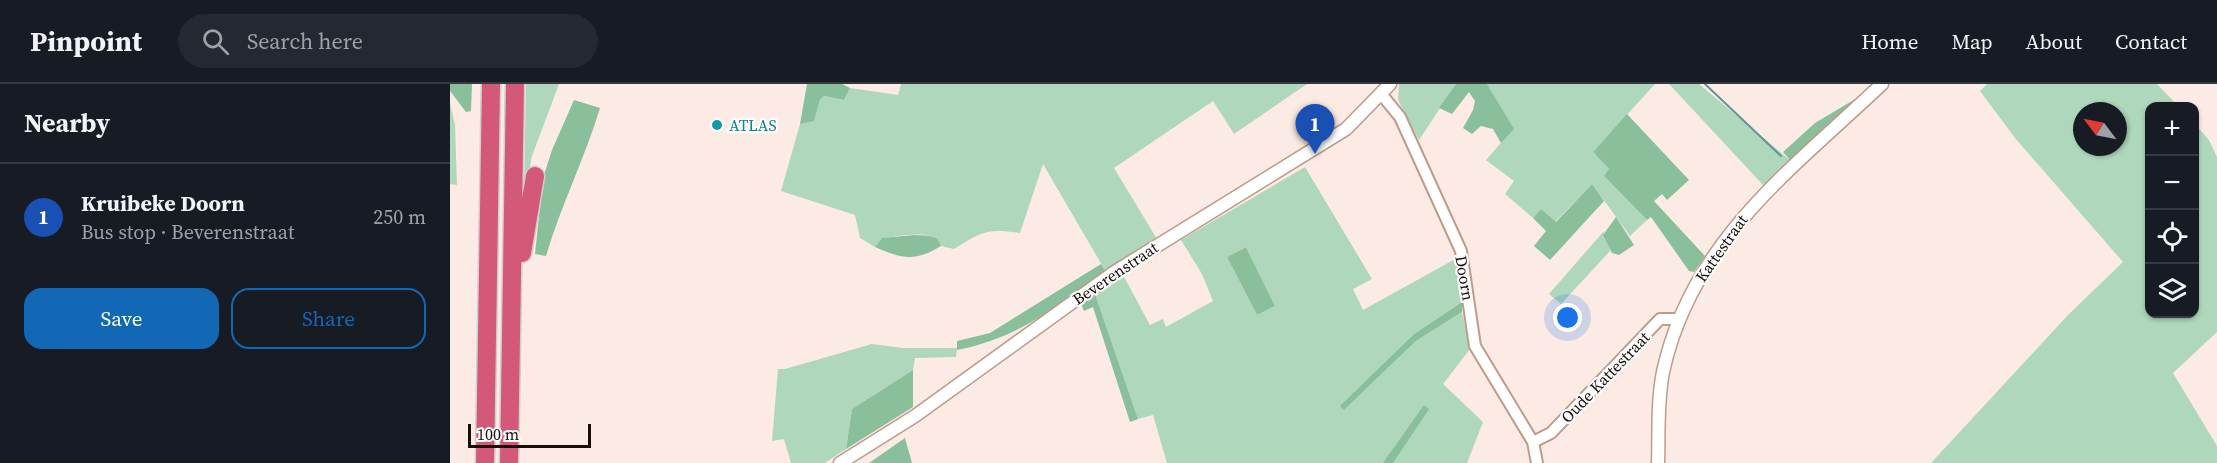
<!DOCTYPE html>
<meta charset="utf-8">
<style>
:root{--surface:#171b24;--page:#242831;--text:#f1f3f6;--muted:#9ea1a6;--line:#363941;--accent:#1368b6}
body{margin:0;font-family:"Source Serif 4",serif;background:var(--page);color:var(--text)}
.controls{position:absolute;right:18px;top:18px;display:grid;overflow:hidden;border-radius:12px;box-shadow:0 2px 4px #0004}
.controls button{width:54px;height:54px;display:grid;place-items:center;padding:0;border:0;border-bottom:2px solid var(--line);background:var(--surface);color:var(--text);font:30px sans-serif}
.compass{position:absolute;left:1623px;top:18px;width:54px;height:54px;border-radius:50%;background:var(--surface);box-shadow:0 2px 4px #0004;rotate:302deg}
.scale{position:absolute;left:18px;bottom:15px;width:123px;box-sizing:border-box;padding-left:6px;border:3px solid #190d07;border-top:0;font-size:16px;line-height:21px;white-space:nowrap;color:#190d07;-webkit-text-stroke:4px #fcfcfc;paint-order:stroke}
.you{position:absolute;left:1118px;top:234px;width:21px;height:21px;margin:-15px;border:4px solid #fff;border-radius:50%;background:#1a73e8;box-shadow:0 0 0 9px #1a73e833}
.badge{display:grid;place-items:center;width:39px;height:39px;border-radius:50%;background:var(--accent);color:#fff;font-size:20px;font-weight:700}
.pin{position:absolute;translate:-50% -50px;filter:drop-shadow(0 2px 3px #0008)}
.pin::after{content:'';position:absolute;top:32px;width:21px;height:18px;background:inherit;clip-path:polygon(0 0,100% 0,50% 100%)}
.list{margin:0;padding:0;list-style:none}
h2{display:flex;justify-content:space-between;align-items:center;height:78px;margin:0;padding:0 24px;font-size:26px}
h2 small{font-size:20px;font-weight:400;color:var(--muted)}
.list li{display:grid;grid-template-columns:39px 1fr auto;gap:18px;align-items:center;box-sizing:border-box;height:108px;padding:0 24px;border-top:2px solid var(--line)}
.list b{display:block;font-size:22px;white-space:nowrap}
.list p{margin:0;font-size:20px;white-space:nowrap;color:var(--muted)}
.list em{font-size:20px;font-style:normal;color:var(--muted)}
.actions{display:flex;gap:12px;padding:18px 24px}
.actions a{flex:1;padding:14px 0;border:2px solid var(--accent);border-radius:18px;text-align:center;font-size:21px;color:var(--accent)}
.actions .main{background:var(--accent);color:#fff}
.icon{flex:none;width:33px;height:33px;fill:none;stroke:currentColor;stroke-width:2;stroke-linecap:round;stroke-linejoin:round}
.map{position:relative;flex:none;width:1767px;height:379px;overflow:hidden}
header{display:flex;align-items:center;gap:36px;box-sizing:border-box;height:84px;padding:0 30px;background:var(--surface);border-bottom:2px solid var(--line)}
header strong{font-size:28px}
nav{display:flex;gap:33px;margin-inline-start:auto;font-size:21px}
.search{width:420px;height:54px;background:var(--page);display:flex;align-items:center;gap:15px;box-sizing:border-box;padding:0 21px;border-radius:33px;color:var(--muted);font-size:22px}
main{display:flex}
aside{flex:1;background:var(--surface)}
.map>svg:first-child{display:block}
.green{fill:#afd7bc;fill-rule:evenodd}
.forest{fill:#89bf9b}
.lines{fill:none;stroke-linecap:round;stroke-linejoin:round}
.stream{stroke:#629494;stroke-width:2}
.minor-casing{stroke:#be9b8a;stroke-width:14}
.tertiary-casing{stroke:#be9b8a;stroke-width:15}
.motorway-casing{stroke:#d1cfcd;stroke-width:21}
.minor{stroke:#fff;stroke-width:10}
.tertiary{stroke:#fff;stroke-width:12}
.motorway{stroke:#d45979;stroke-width:18}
.culture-dot{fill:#0f9aa8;stroke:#fcfcfc;stroke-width:2}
.labels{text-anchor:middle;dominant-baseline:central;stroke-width:4.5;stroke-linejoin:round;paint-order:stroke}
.culture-label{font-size:16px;fill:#0d838f;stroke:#fcfcfc;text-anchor:start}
.street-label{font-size:16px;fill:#190d07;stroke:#fcfcfc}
</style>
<header>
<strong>Pinpoint</strong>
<div class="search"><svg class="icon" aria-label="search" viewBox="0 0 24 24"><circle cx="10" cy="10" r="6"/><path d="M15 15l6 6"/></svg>Search here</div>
<nav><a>Home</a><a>Map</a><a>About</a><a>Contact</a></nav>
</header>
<main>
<aside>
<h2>Nearby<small></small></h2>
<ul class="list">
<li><span class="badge" style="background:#1a4fb4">1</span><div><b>Kruibeke Doorn</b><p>Bus stop · Beverenstraat</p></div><em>250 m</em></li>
</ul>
<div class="actions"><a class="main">Save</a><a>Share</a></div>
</aside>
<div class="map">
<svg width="1767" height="379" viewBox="0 0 1767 379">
<rect width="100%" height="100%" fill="#fbebe4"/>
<path class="green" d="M76 0H109L82 72 74 115Z
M451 0H857L784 50 763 17 664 84 707 155 656 188 593 80 570 149C537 144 531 148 504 165L491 162C486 143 447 153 432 154L425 163 410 154 405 131 331 107 350 40 364 37 370 16 374 12 394 16 400 4 448 11Z
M949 0H1006L969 56 948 16Z
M1037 0H1205L1143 68 1160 86 1154 92 1197 136 1180 152 1142 100 1105 138 1091 125 1083 134 1055 110 1064 97 1036 76 1063 45Z
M1219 0H1249L1341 77 1314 102Z
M1537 0H1707L1728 22H1700V230H1744L1745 40 1759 56 1767 73V248L1723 289 1767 362V379H1481L1618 231 1673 178 1565 54 1530 7ZM1632 27H1668V63H1632Z
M0 19 5 41 7 101 0 100Z
M855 83 922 195 903 205 913 226 1007 174 1012 218 964 250 891 322 894 326 966 257 1012 228 1020 265 993 300 1033 338 1017 379H717L703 331 688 335 645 210 673 191 700 241 713 235 716 243 763 217 752 190 731 156ZM796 163 825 222 807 231 777 173Z
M1154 147V154L1159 159 1160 167 1111 220 1099 210Z
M422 260 453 264H507L506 273 465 274 463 286 402 325 396 365 375 379H341L334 355 322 357 328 285H335Z"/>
<path class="forest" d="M0 0H22L21 27 16 28 0 7Z
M357 0H392L400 4 394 16 374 12 370 16 364 37 350 40Z
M1006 0H1037L1064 45 1051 59 1043 45 1031 42 1022 50 1013 44 1023 26 1025 17 1019 8 1002 30 989 24Z
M1407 14 1408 15 1341 77 1333 68 1365 39Z
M124 16 150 24C135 74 111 121 96 172L85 170 93 94 102 66Z
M1177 30 1239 96 1217 116 1212 110 1204 117 1255 172 1244 188 1239 187 1201 133 1197 136 1154 92 1159 85 1143 68Z
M1142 100 1154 117 1100 176 1084 162 1096 147 1083 134 1091 125 1106 138Z
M1166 133 1184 161 1169 171 1162 169 1153 151Z
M465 151C476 152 488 150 491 162 465 178 452 175 425 163L432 154Z
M796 163 825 222 807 231 777 173Z
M651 180 656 188C605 223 569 254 507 266V257L540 249Z
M645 210 688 335 680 338 643 223 634 227 631 220Z
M1012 218V228L966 257 894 326 890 322 964 250Z
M463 286V323L396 365 402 325Z
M974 321 979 325 943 379H933Z
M455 354 462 379H419Z"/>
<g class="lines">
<path class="stream" d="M1255 0 1331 72"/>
<defs>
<path id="minor" d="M932 11 950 33 1011 167 1025 262 1083 358 1087 379
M1083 358 1101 349 1210 235H1228"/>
<path id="tertiary" d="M390 379 465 332 663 189 896 45 940 0
M1208 379C1209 349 1207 318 1213 288 1241 158 1341 86 1432 0"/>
<path id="motorway" d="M72 169 85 92
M35 379 41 0
M59 379 65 0"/>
</defs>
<use href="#minor" class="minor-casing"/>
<use href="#tertiary" class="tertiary-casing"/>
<use href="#motorway" class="motorway-casing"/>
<use href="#minor" class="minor"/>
<use href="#tertiary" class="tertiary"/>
<use href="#motorway" class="motorway"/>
</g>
<circle class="culture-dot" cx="267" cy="41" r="6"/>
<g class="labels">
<g class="culture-label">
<text x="279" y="41">ATLAS</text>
</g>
<g class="street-label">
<text transform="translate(1271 164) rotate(-55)">Kattestraat</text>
<text transform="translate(665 189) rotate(-34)">Beverenstraat</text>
<text transform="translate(1015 194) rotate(80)">Doorn</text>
<text transform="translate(1155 293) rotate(-46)">Oude Kattestraat</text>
</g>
</g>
</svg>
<div class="controls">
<button>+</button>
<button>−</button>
<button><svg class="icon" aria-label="locate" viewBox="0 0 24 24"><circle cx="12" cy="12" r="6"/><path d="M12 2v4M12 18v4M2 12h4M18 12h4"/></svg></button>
<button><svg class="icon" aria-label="layers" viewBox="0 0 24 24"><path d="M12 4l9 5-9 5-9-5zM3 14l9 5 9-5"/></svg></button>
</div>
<svg class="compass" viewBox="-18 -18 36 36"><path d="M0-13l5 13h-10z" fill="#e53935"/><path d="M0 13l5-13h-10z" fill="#9ea1a6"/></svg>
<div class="scale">100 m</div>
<div class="you"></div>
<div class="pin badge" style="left:865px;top:70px;background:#1a4fb4">1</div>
</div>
</main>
